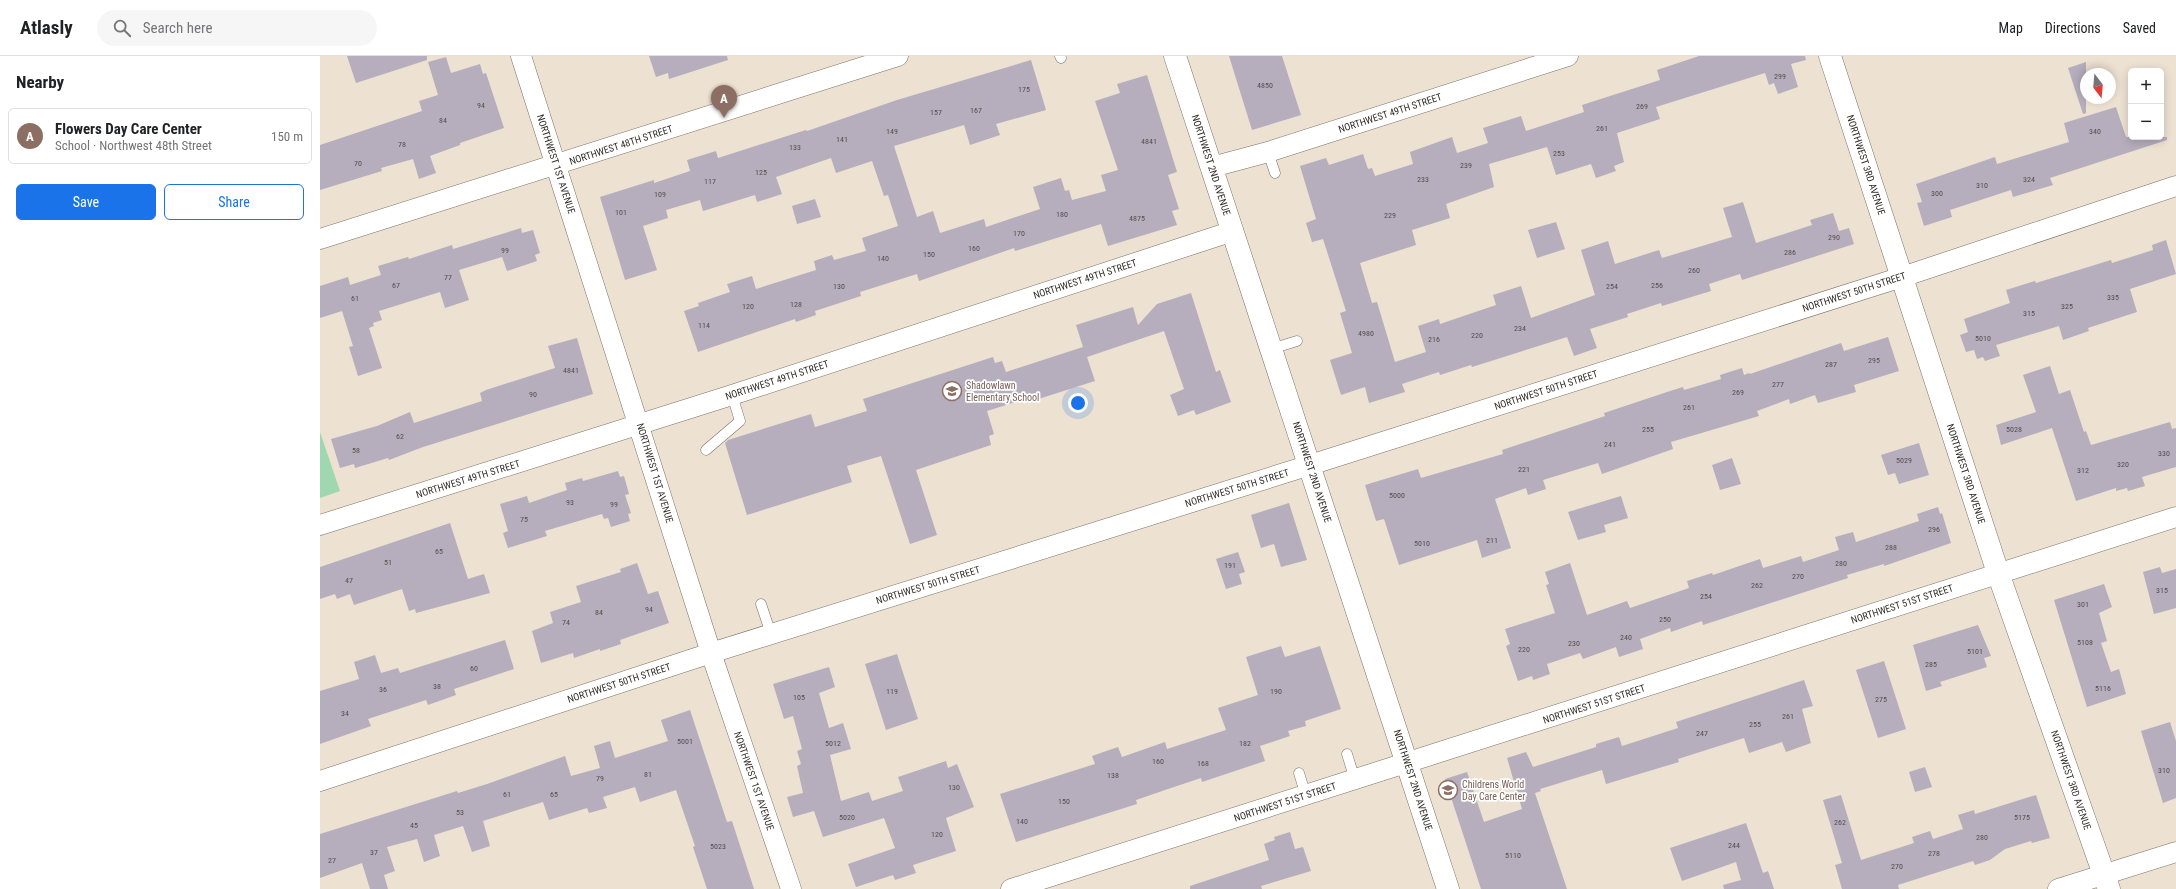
<!DOCTYPE html>
<meta charset="utf-8">
<style>
:root{--surface:#fff;--page:#f6f6f6;--text:#202124;--muted:#757577;--line:#e0e0e0;--accent:#1a73e8}
body{margin:0;font-family:"Roboto Condensed",sans-serif;background:var(--page);color:var(--text)}
.controls{position:absolute;right:12px;top:12px;display:grid;overflow:hidden;border-radius:6px;box-shadow:0 2px 10px #0003}
.controls button{width:36px;height:36px;display:grid;place-items:center;padding:0;border:0;border-bottom:1px solid var(--line);background:var(--surface);color:var(--text);font:20px sans-serif}
.compass{position:absolute;left:1760px;top:12px;width:36px;height:36px;border-radius:50%;background:var(--surface);box-shadow:0 2px 10px #0003;rotate:164deg}
.you{position:absolute;left:758px;top:347px;width:14px;height:14px;margin:-10px;border:3px solid #fff;border-radius:50%;background:#1a73e8;box-shadow:0 0 0 6px #1a73e833}
.badge{display:grid;place-items:center;width:26px;height:26px;border-radius:50%;background:var(--accent);color:#fff;font-size:13px;font-weight:700}
.pin{position:absolute;translate:-50% -33px;filter:drop-shadow(0 1px 2px #0008)}
.pin::after{content:'';position:absolute;top:21px;width:14px;height:12px;background:inherit;clip-path:polygon(0 0,100% 0,50% 100%)}
.list{margin:0;padding:0;list-style:none}
h2{display:flex;justify-content:space-between;align-items:center;height:52px;margin:0;padding:0 16px;font-size:17px}
h2 small{font-size:13px;font-weight:400;color:var(--muted)}
.list li{display:grid;grid-template-columns:26px 1fr auto;gap:12px;align-items:center;box-sizing:border-box;height:56px;margin:0 8px 8px;padding:0 8px;border:1px solid var(--line);border-radius:6px}
.list b{display:block;font-size:15px;white-space:nowrap}
.list p{margin:0;font-size:13px;white-space:nowrap;color:var(--muted)}
.list em{font-size:13px;font-style:normal;color:var(--muted)}
.actions{display:flex;gap:8px;padding:12px 16px}
.actions a{flex:1;padding:9px 0;border:1px solid var(--accent);border-radius:6px;text-align:center;font-size:14px;color:var(--accent)}
.actions .main{background:var(--accent);color:#fff}
.icon{flex:none;width:22px;height:22px;fill:none;stroke:currentColor;stroke-width:2;stroke-linecap:round;stroke-linejoin:round}
.map{position:relative;flex:none;width:1856px;height:833px;overflow:hidden}
header{display:flex;align-items:center;gap:24px;box-sizing:border-box;height:56px;padding:0 20px;background:var(--surface);border-bottom:1px solid var(--line)}
header strong{font-size:19px}
nav{display:flex;gap:22px;margin-inline-start:auto;font-size:14px}
.search{width:280px;height:36px;background:var(--page);display:flex;align-items:center;gap:10px;box-sizing:border-box;padding:0 14px;border-radius:22px;color:var(--muted);font-size:15px}
main{display:flex}
aside{flex:1;background:var(--surface)}
.map>svg:first-child{display:block}
.green{fill:#9fd8b0}
.building{fill:#b6aebd}
.lines{fill:none;stroke-linecap:round;stroke-linejoin:round}
.service-casing{stroke:#7b7164;stroke-width:11}
.minor-casing{stroke:#7b7164;stroke-width:21}
.tertiary-casing{stroke:#7b7164;stroke-width:23}
.service{stroke:#fff;stroke-width:10}
.minor{stroke:#fff;stroke-width:20}
.tertiary{stroke:#fff;stroke-width:22}
.labels{text-anchor:middle;dominant-baseline:central;stroke-width:3.5;stroke-linejoin:round;paint-order:stroke}
.number-label{font-size:8px;fill:#544e4e}
.street-label{font-size:10px;fill:#332e29;stroke:#fff}
.education-label{font-size:10px;fill:#785e54;stroke:#fff;text-anchor:start}
</style>
<header>
<strong>Atlasly</strong>
<div class="search"><svg class="icon" aria-label="search" viewBox="0 0 24 24"><circle cx="10" cy="10" r="6"/><path d="M15 15l6 6"/></svg>Search here</div>
<nav><a>Map</a><a>Directions</a><a>Saved</a></nav>
</header>
<main>
<aside>
<h2>Nearby<small></small></h2>
<ul class="list">
<li><span class="badge" style="background:#8d6e63">A</span><div><b>Flowers Day Care Center</b><p>School · Northwest 48th Street</p></div><em>150 m</em></li>
</ul>
<div class="actions"><a class="main">Save</a><a>Share</a></div>
</aside>
<div class="map">
<svg width="1856" height="833" viewBox="0 0 1856 833">
<rect width="100%" height="100%" fill="#ede1d2"/>
<path class="green" d="M0 376 20 435 0 442Z"/>
<path class="building" d="M27 0H107V4L36 27Z
M329 0H407L408 4 349 23 348 17 336 21Z
M909 0H962L981 59 932 74Z
M1379 0H1485L1486 4 1471 8 1478 31 1458 38 1454 27 1449 29 1445 17 1336 51 1340 63 1297 77 1304 106 1294 110 1296 115 1276 122 1271 108 1236 119 1227 91 1169 108 1174 131 1126 148 1130 162 1092 174 1096 189 1040 207 1052 247 1057 246 1075 306 1106 296 1098 270 1119 263 1120 268 1176 249 1173 239 1201 230 1211 262 1275 239 1261 194 1288 185 1295 208 1339 194 1342 202 1412 181 1403 152 1423 146 1436 187 1492 169 1490 164 1513 157 1519 175 1529 172 1534 188 1422 224 1420 218 1389 228 1391 235 1342 250 1341 247 1307 258 1308 261 1270 273 1277 292 1254 300 1247 281 1152 311 1151 309 1120 319 1119 316 1082 328 1085 336 1049 347 1045 331 1021 339 1010 304 1032 297 1020 257 1026 255 1003 183 992 186 986 167 996 163 980 110 1006 102 1009 109 1043 98 1048 113 1052 112 1055 120 1093 108 1090 96 1132 81 1137 97 1168 87 1163 72 1201 60 1206 75 1264 56 1262 49 1340 24 1337 14Z
M126 1 131 17 160 8 163 18 166 17 184 72 140 87V89L110 100 116 117 99 123 93 103 61 112 62 115 0 134V89L102 55 99 45 118 39 108 6Z
M711 4 726 54 676 68 680 79 650 89 644 69 574 90 597 161 613 155 620 177 664 163 666 171 720 153 713 131 741 122 745 135 749 134 752 144 786 135 781 119 798 114 775 45 800 37 797 28 827 19 857 116 848 119 859 153 852 155 857 169 788 190 781 168 695 195 694 192 599 225 597 218 540 236 541 240 495 255 496 259 476 266 475 263 378 296 364 255 379 250 378 247 410 236 407 228 432 220 436 233 496 214 494 205 512 199 514 204 546 195 542 182 578 170 568 139 564 140 552 105 516 117 511 102 456 121 462 138 437 146 435 139 383 155 380 144 346 154 348 162 323 170 337 214 305 224 280 141 334 124V127L370 115 367 104 396 95 398 102 486 74 487 75 577 44Z
M1766 6V57L1763 58 1748 12Z
M1796 51 1806 81H1847V84L1730 122 1733 129 1693 141 1691 134 1630 154 1632 161 1604 170 1597 147 1602 146 1596 128 1675 101 1677 108 1749 86 1744 67Z
M495 143 501 161 477 168 472 150Z
M1236 166 1245 193 1217 202 1208 174Z
M201 172 202 177 213 174 220 197 215 199 217 205 187 215 182 201 139 214 149 244 125 252 120 236 59 255 62 264 53 267 54 270 49 272 62 312 38 320 29 291 33 290 22 255 0 262V230L28 221 30 229 61 219 58 210 88 201 89 203 132 189 133 193Z
M1846 184 1856 218 1810 233 1817 256 1768 272 1769 275 1743 284 1739 270 1676 289 1680 300 1665 305 1663 301 1657 303 1654 294 1646 296 1640 279 1648 276 1644 263 1690 247 1686 234 1715 225 1716 227 1791 204 1792 207 1833 194 1832 189Z
M871 237 896 316 900 314 911 346 876 359 874 354 858 360 850 339 864 333 844 275 767 301 775 325 709 346 708 342 667 355 674 378 669 380 671 389 596 414 617 479 590 488 561 400 527 410 532 426 427 459 405 387 408 384 491 358 495 371 547 355 543 343 673 301 675 307 682 305 686 316 763 291 756 269 813 251 818 269 837 248Z
M1568 281 1579 315 1534 329 1536 336 1498 347 1495 339 1470 348 1469 343 1437 355 1439 360 1351 386 1353 393 1282 418 1278 407 1223 424 1226 433 1208 439 1206 432 1175 443 1191 492 1162 502 1157 484 1079 509 1064 463 1056 465 1045 429 1098 413 1101 422 1183 398 1182 394 1285 360 1284 357 1347 336 1363 331 1364 334 1401 323 1400 319 1422 312 1424 319 1429 317 1430 318 1521 287 1524 295Z
M257 282 273 338 103 391 69 404 68 402 35 412 34 408 20 412 11 383 57 370 90 356 94 367 162 345 160 337 166 334 235 312 228 290Z
M1730 310 1739 338 1750 334 1764 376 1766 375 1771 389 1850 366 1852 373 1856 372V411L1822 421 1825 430 1808 435 1807 432 1796 435V432L1756 445 1732 372 1681 389 1676 369 1716 356 1703 319Z
M1599 387 1609 419 1579 428 1575 417 1568 419 1561 399Z
M1412 402 1421 428 1400 434 1392 409Z
M298 415 300 421 304 420 309 438 305 439 311 457 308 458 310 465 291 471 288 462 284 463 282 458 225 475 227 480 188 492 183 477 188 475 180 448 207 440 209 447 247 434 245 427 262 422 263 425Z
M1301 440 1308 462 1284 469 1286 476 1258 484 1248 456Z
M969 447 987 504 961 511 954 488 941 492 931 459Z
M1618 451 1620 458 1622 457 1631 487 1564 510V508L1527 519 1528 522 1383 569 1382 565 1351 576 1350 572 1320 583 1323 593 1299 601 1296 591 1263 603 1260 597 1227 608 1230 618 1213 624 1212 620 1198 625 1186 590 1190 588 1185 573 1235 557 1226 529 1229 528 1225 516 1250 507 1267 559 1307 545 1310 552 1369 532 1367 525 1392 517 1393 519 1440 503 1443 512 1481 500 1483 506 1519 494 1515 481 1533 476 1536 486 1599 465 1597 458Z
M130 467 148 523 164 518 170 537 96 557 95 553 89 555 82 533 34 549 30 538 17 543 15 538 0 543V511Z
M918 496 925 516 919 518 922 528 906 533 896 503Z
M317 507 328 538 338 535 349 567 300 584 301 588 280 595V593L254 602 253 597 221 607 212 575 233 567 230 556 261 546 256 530 301 516 300 513Z
M1840 511 1842 517 1856 513V552L1834 558 1823 516Z
M1784 528 1792 551 1779 557 1787 585 1781 587 1791 616 1799 613 1806 638 1767 651 1734 544Z
M1658 569 1671 600 1664 602 1667 611 1620 626 1622 630 1606 635 1593 589Z
M185 584 194 613 134 633 136 639 108 649 106 644 48 663 51 670 0 688V635L39 623 34 606 55 599 61 617 78 612 80 617Z
M961 590 965 601 1000 590 1021 653 985 665 986 670 968 675 970 680 940 690 945 705 882 726 881 722 848 733 816 744 817 748 696 786 680 738 775 708 772 700 798 691 802 701 845 686 847 693 906 674 898 652 938 639 926 601Z
M577 598 598 663 566 674 545 608Z
M1564 605 1586 673 1558 682 1536 614Z
M509 611 515 631 499 637 509 672 523 667 531 693 510 699 521 745 549 736 552 745 583 735 578 721 626 705 628 712 637 708 654 751 626 762 636 795 593 809 596 817 575 824 573 819 536 831 528 808 575 792 564 762 503 781 494 755 473 761 467 741 483 737 477 710 481 708 477 695 482 693 473 660 464 663 453 628Z
M1484 624 1493 650 1482 653 1491 687 1466 696 1462 686 1429 697 1424 682 1358 703 1359 706 1286 728 1282 714 1220 733 1221 735 1215 737 1247 833H1161L1125 723 1147 716 1164 766 1202 753 1187 702 1206 696 1213 711 1276 691V688L1299 681 1302 690 1358 672 1356 666Z
M370 654 407 766 412 765 434 833H387L373 791 375 790 356 734 320 746 315 731 283 741 287 752 269 757 267 752 229 764 223 746 163 765 170 790 152 796 143 770 114 779 120 800 104 806 97 783 67 791 75 815 64 819 68 833H50L42 807 0 822V778L137 735 138 737 167 728 245 700 251 720 280 712 274 690 290 685 295 702 348 685 341 664Z
M1850 666 1856 685V742L1843 747 1821 675Z
M1605 711 1612 731 1595 736 1589 716Z
M1521 739 1541 804 1594 787 1592 781 1610 775 1613 783 1643 773 1638 759 1654 754 1655 758 1716 739 1730 782 1712 787 1711 785 1685 793 1670 804 1655 809 1653 805 1578 829 1579 833H1522L1515 809 1522 807 1503 744Z
M1426 767 1443 817 1448 815 1454 833H1404L1403 829 1421 824 1416 806 1362 825 1350 792Z
M970 776 975 793 983 791 991 815 941 830 942 833H870V830L949 804 944 788 955 784 954 781Z"/>
<g class="lines">
<defs>
<path id="service" d="M740 0 741 2
M948 96 955 117
M951 293 977 285
M386 394 420 365 412 339
M441 548 451 578
M1027 698 1035 724
M979 717 986 740"/>
<path id="minor" d="M201 0 391 597 471 833
M892 111 948 96 1248 0
M0 183 578 0
M0 469 412 339 913 175
M0 725 391 597 990 409 1582 221 1856 130
M691 833 1856 461
M1738 833 1856 796"/>
<path id="tertiary" d="M855 0 1128 833
M1510 0 1678 517 1789 833"/>
</defs>
<use href="#service" class="service-casing"/>
<use href="#minor" class="minor-casing"/>
<use href="#tertiary" class="tertiary-casing"/>
<use href="#service" class="service"/>
<use href="#minor" class="minor"/>
<use href="#tertiary" class="tertiary"/>
</g>
<defs>
<symbol id="school-ring" viewBox="-11 -11 22 22"><circle r="9.5" fill="#fff" stroke="#8d6e63" stroke-width="1.5"/><path d="M0-5L7-2L0 1L-7-2ZM-4 1L0 2.5L4 1V4Q0 6-4 4Z" fill="#8d6e63"/></symbol>
</defs>
<g fill-rule="evenodd">
<use href="#school-ring" x="621" y="324" width="22" height="22"/>
<use href="#school-ring" x="1117" y="723" width="22" height="22"/>
</g>
<g class="labels">
<g class="number-label">
<text x="1460" y="20">299</text>
<text x="945" y="29">4850</text>
<text x="704" y="33">175</text>
<text x="161" y="49">94</text>
<text x="1322" y="50">269</text>
<text x="656" y="54">167</text>
<text x="616" y="56">157</text>
<text x="123" y="64">84</text>
<text x="1282" y="72">261</text>
<text x="572" y="75">149</text>
<text x="1775" y="75">340</text>
<text x="522" y="83">141</text>
<text x="829" y="85">4841</text>
<text x="82" y="88">78</text>
<text x="475" y="91">133</text>
<text x="1239" y="97">253</text>
<text x="38" y="107">70</text>
<text x="1146" y="109">239</text>
<text x="441" y="116">125</text>
<text x="1103" y="123">233</text>
<text x="1709" y="123">324</text>
<text x="390" y="125">117</text>
<text x="1662" y="129">310</text>
<text x="1617" y="137">300</text>
<text x="340" y="138">109</text>
<text x="301" y="156">101</text>
<text x="742" y="158">180</text>
<text x="1070" y="159">229</text>
<text x="817" y="162">4875</text>
<text x="699" y="177">170</text>
<text x="1514" y="181">290</text>
<text x="654" y="192">160</text>
<text x="185" y="194">99</text>
<text x="1470" y="196">286</text>
<text x="609" y="198">150</text>
<text x="563" y="202">140</text>
<text x="1374" y="214">260</text>
<text x="128" y="221">77</text>
<text x="76" y="229">67</text>
<text x="1337" y="229">256</text>
<text x="519" y="230">130</text>
<text x="1292" y="230">254</text>
<text x="1793" y="241">335</text>
<text x="35" y="242">61</text>
<text x="476" y="248">128</text>
<text x="428" y="250">120</text>
<text x="1747" y="250">325</text>
<text x="1709" y="257">315</text>
<text x="384" y="269">114</text>
<text x="1200" y="272">234</text>
<text x="1046" y="277">4980</text>
<text x="1157" y="279">220</text>
<text x="1663" y="282">5010</text>
<text x="1114" y="283">216</text>
<text x="1554" y="304">295</text>
<text x="1511" y="308">287</text>
<text x="251" y="314">4841</text>
<text x="1458" y="328">277</text>
<text x="1418" y="336">269</text>
<text x="213" y="338">90</text>
<text x="1369" y="351">261</text>
<text x="1328" y="373">255</text>
<text x="1694" y="373">5028</text>
<text x="80" y="380">62</text>
<text x="1290" y="388">241</text>
<text x="36" y="394">58</text>
<text x="1844" y="397">330</text>
<text x="1584" y="404">5029</text>
<text x="1803" y="408">320</text>
<text x="1204" y="413">221</text>
<text x="1763" y="414">312</text>
<text x="1077" y="439">5000</text>
<text x="250" y="446">93</text>
<text x="294" y="448">99</text>
<text x="204" y="463">75</text>
<text x="1614" y="473">296</text>
<text x="1172" y="484">211</text>
<text x="1102" y="487">5010</text>
<text x="1571" y="491">288</text>
<text x="119" y="495">65</text>
<text x="68" y="506">51</text>
<text x="1521" y="507">280</text>
<text x="910" y="509">191</text>
<text x="1478" y="520">270</text>
<text x="29" y="524">47</text>
<text x="1437" y="529">262</text>
<text x="1842" y="534">315</text>
<text x="1386" y="540">254</text>
<text x="1763" y="548">301</text>
<text x="329" y="553">94</text>
<text x="279" y="556">84</text>
<text x="1345" y="563">250</text>
<text x="246" y="566">74</text>
<text x="1306" y="581">240</text>
<text x="1765" y="586">5108</text>
<text x="1254" y="587">230</text>
<text x="1204" y="593">220</text>
<text x="1655" y="595">5101</text>
<text x="1611" y="608">285</text>
<text x="154" y="612">60</text>
<text x="117" y="630">38</text>
<text x="1783" y="632">5116</text>
<text x="63" y="633">36</text>
<text x="572" y="635">119</text>
<text x="956" y="635">190</text>
<text x="479" y="641">105</text>
<text x="1561" y="643">275</text>
<text x="25" y="657">34</text>
<text x="1468" y="660">261</text>
<text x="1435" y="668">255</text>
<text x="1382" y="677">247</text>
<text x="365" y="685">5001</text>
<text x="513" y="687">5012</text>
<text x="925" y="687">182</text>
<text x="838" y="705">160</text>
<text x="883" y="707">168</text>
<text x="1844" y="714">310</text>
<text x="328" y="718">81</text>
<text x="793" y="719">138</text>
<text x="280" y="722">79</text>
<text x="634" y="731">130</text>
<text x="187" y="738">61</text>
<text x="234" y="738">65</text>
<text x="744" y="745">150</text>
<text x="140" y="756">53</text>
<text x="527" y="761">5020</text>
<text x="1702" y="761">5175</text>
<text x="702" y="765">140</text>
<text x="1520" y="766">262</text>
<text x="94" y="769">45</text>
<text x="617" y="778">120</text>
<text x="1662" y="781">280</text>
<text x="1414" y="789">244</text>
<text x="398" y="790">5023</text>
<text x="54" y="796">37</text>
<text x="1614" y="797">278</text>
<text x="1193" y="799">5110</text>
<text x="12" y="804">27</text>
<text x="1577" y="810">270</text>
</g>
<g class="street-label">
<text transform="translate(1070 57) rotate(-18)">NORTHWEST 49TH STREET</text>
<text transform="translate(301 89) rotate(-18)">NORTHWEST 48TH STREET</text>
<text transform="translate(236 108) rotate(72)">NORTHWEST 1ST AVENUE</text>
<text transform="translate(891 109) rotate(72)">NORTHWEST 2ND AVENUE</text>
<text transform="translate(1546 109) rotate(72)">NORTHWEST 3RD AVENUE</text>
<text transform="translate(765 223) rotate(-18)">NORTHWEST 49TH STREET</text>
<text transform="translate(1534 236) rotate(-18)">NORTHWEST 50TH STREET</text>
<text transform="translate(457 324) rotate(-18)">NORTHWEST 49TH STREET</text>
<text transform="translate(1226 334) rotate(-18)">NORTHWEST 50TH STREET</text>
<text transform="translate(992 416) rotate(72)">NORTHWEST 2ND AVENUE</text>
<text transform="translate(335 417) rotate(73)">NORTHWEST 1ST AVENUE</text>
<text transform="translate(1646 418) rotate(72)">NORTHWEST 3RD AVENUE</text>
<text transform="translate(148 423) rotate(-17)">NORTHWEST 49TH STREET</text>
<text transform="translate(917 432) rotate(-17)">NORTHWEST 50TH STREET</text>
<text transform="translate(608 529) rotate(-17)">NORTHWEST 50TH STREET</text>
<text transform="translate(1582 548) rotate(-18)">NORTHWEST 51ST STREET</text>
<text transform="translate(299 627) rotate(-18)">NORTHWEST 50TH STREET</text>
<text transform="translate(1274 648) rotate(-18)">NORTHWEST 51ST STREET</text>
<text transform="translate(1093 724) rotate(72)">NORTHWEST 2ND AVENUE</text>
<text transform="translate(1751 724) rotate(71)">NORTHWEST 3RD AVENUE</text>
<text transform="translate(434 725) rotate(71)">NORTHWEST 1ST AVENUE</text>
<text transform="translate(965 746) rotate(-18)">NORTHWEST 51ST STREET</text>
</g>
<g class="education-label">
<text x="646" y="329">Shadowlawn<tspan x="646" dy="12">Elementary School</tspan></text>
<text x="1142" y="728">Childrens World<tspan x="1142" dy="12">Day Care Center</tspan></text>
</g>
</g>
</svg>
<div class="controls">
<button>+</button>
<button>−</button>
</div>
<svg class="compass" viewBox="-18 -18 36 36"><path d="M0-13l5 13h-10z" fill="#e53935"/><path d="M0 13l5-13h-10z" fill="#757577"/></svg>
<div class="you"></div>
<div class="pin badge" style="left:404px;top:62px;background:#8d6e63">A</div>
</div>
</main>
